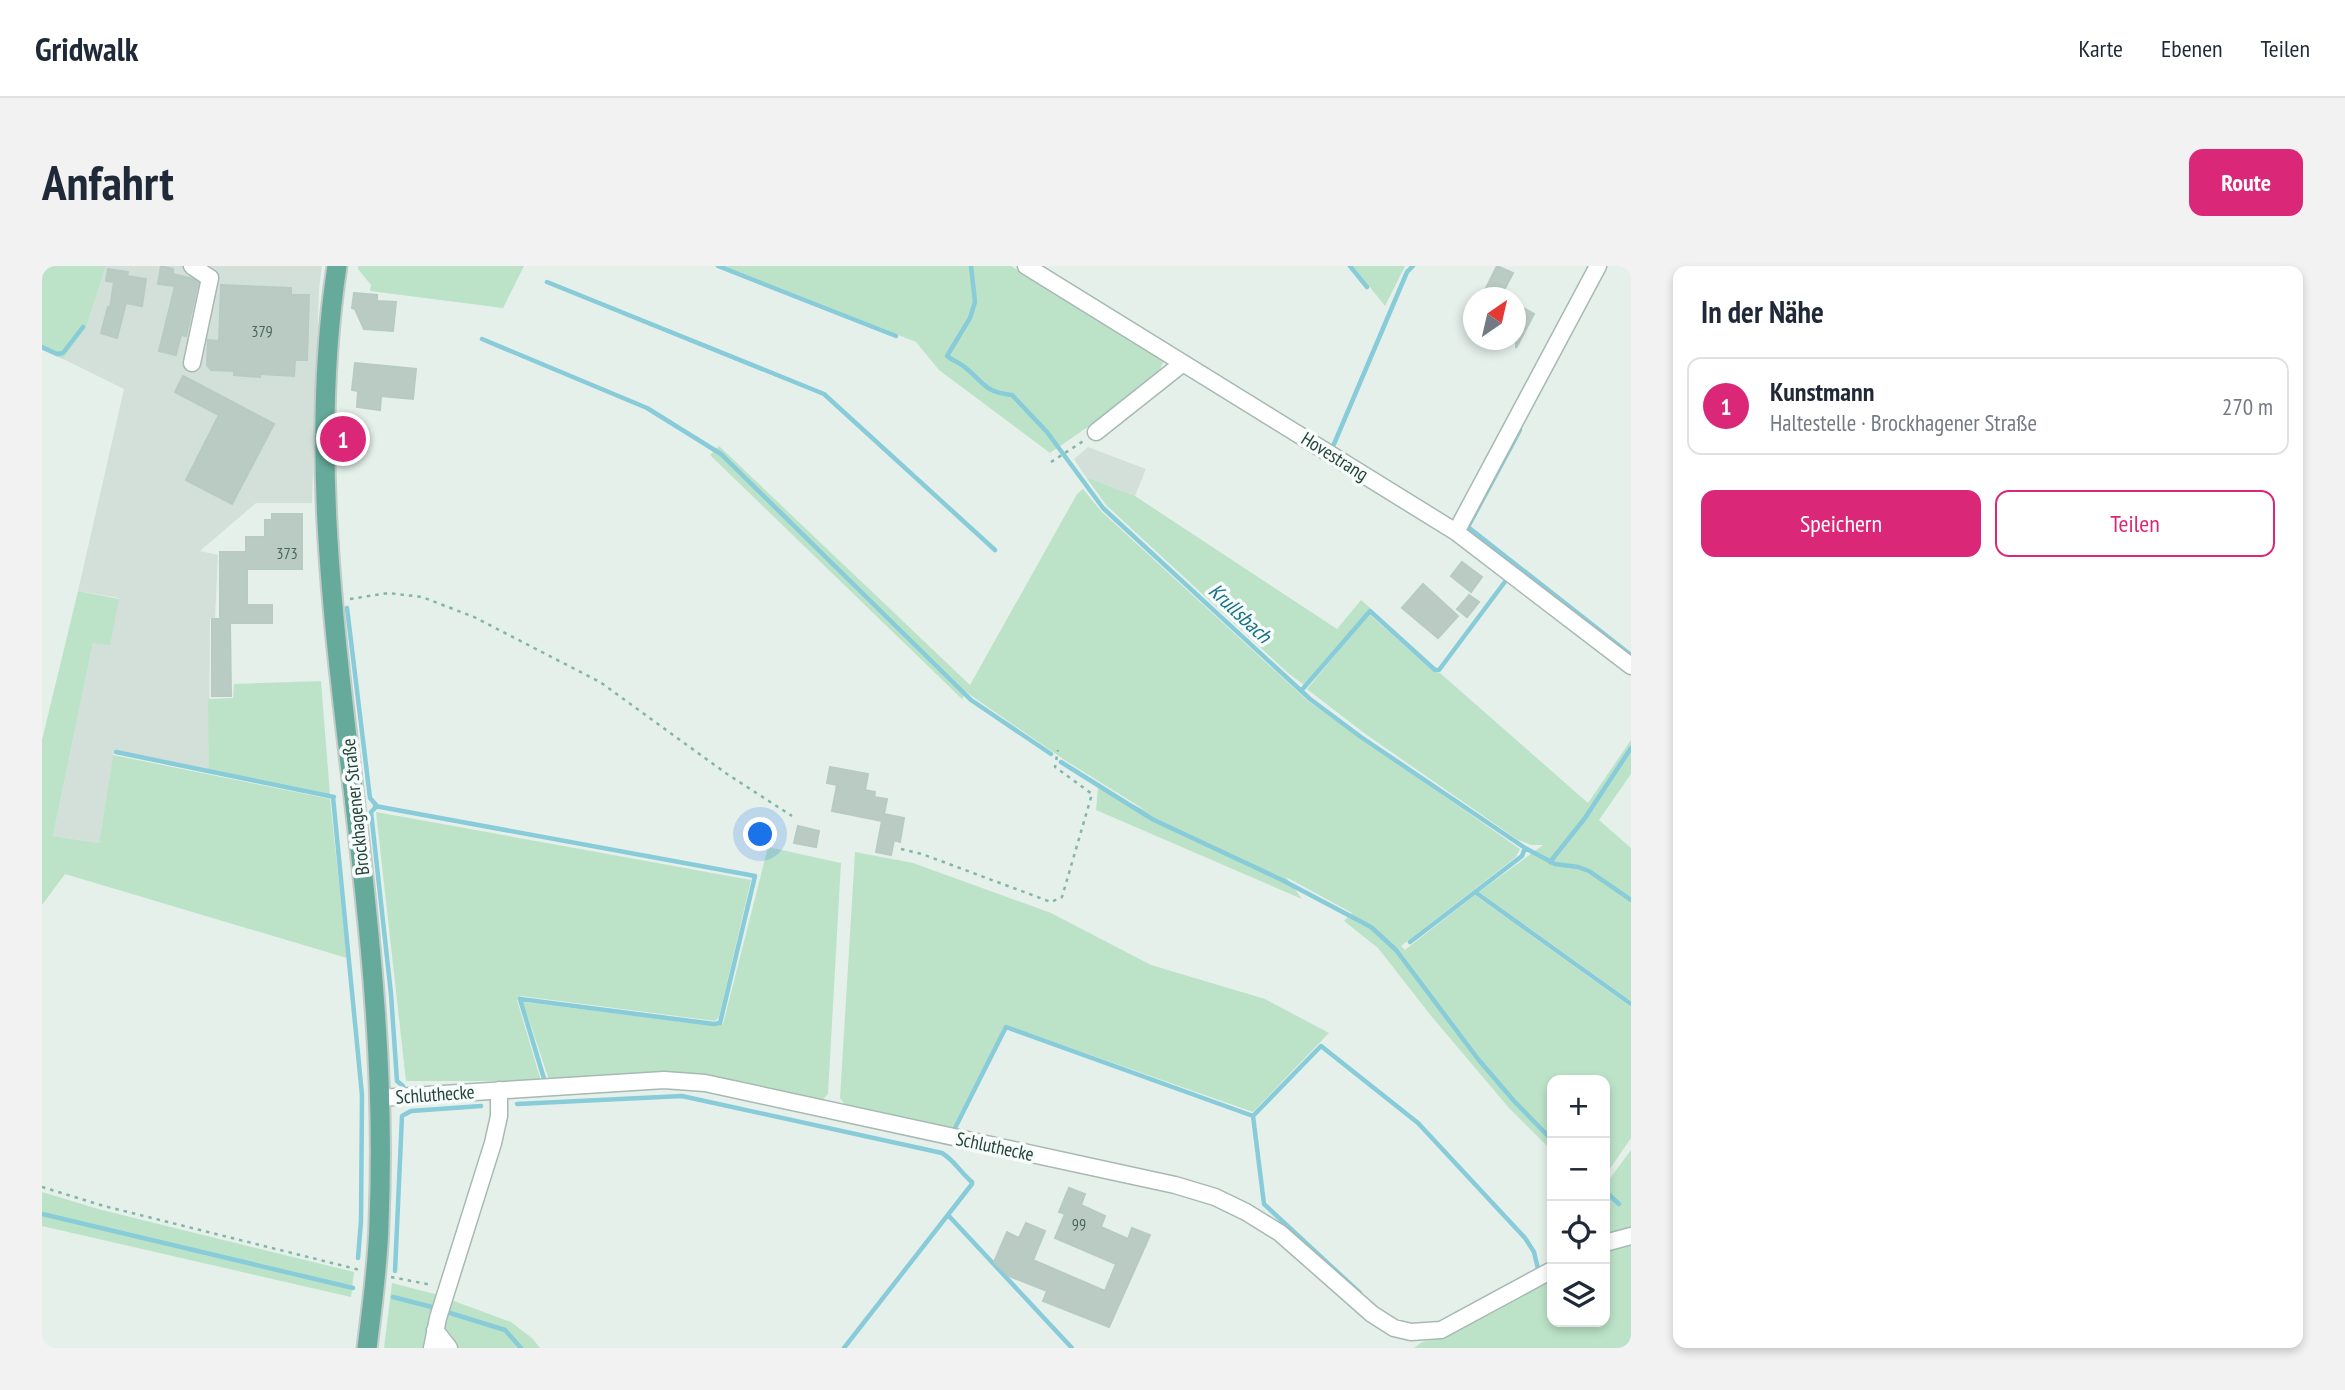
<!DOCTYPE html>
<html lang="de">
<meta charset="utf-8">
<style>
:root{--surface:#fff;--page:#f2f2f3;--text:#1f2937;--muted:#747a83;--line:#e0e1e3;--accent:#db2777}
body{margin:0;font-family:"PT Sans Narrow",sans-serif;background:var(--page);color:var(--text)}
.controls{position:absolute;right:21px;bottom:21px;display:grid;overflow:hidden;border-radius:14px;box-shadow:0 4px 10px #0003}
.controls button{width:63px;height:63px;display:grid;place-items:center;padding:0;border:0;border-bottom:2px solid var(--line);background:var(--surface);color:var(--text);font:35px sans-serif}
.compass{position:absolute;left:1421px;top:21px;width:63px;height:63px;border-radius:50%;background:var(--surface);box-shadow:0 4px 10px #0003;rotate:34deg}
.you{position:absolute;left:719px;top:569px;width:24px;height:24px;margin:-18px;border:5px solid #fff;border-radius:50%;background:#1a73e8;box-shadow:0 0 0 10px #1a73e833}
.badge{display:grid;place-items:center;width:46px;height:46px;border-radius:50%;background:var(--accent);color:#fff;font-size:23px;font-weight:700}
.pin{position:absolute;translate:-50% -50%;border:4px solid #fff;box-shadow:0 2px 7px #0006}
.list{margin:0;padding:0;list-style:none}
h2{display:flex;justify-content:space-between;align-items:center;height:91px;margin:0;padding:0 28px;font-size:30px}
h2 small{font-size:23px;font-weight:400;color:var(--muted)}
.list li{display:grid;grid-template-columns:46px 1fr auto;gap:21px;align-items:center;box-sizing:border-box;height:98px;margin:0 14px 14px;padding:0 14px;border:2px solid var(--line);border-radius:14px}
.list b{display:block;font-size:26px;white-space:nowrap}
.list p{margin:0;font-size:23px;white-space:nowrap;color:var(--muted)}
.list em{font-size:23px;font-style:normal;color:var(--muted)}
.actions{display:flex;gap:14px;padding:21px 28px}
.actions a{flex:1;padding:16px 0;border:2px solid var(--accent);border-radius:14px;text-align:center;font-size:24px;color:var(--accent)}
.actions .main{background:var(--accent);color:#fff}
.icon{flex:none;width:38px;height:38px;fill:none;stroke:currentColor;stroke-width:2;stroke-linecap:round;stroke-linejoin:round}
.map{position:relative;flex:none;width:1589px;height:1082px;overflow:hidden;border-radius:14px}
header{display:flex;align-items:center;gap:42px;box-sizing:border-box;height:98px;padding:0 35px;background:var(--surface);border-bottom:2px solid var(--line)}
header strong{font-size:33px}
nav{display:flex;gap:38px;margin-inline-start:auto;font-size:24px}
.intro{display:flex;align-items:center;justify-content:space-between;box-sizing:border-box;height:168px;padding:0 42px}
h1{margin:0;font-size:49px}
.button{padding:18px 32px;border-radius:14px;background:var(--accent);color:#fff;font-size:24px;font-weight:700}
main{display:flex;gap:42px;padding:0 42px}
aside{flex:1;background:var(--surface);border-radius:14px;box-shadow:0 4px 10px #0003}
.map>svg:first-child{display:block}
.built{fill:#d3e0da}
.green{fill:#bce3c8}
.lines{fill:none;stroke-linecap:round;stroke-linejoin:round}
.stream{stroke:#88cbd9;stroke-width:4.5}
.building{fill:#bacbc4;stroke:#b7cac3;stroke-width:2}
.minor-casing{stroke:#a7b9b3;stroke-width:19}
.major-casing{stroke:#c1cbc8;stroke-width:23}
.path{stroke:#82b6a7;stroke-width:2.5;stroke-dasharray:3.5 5;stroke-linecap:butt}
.minor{stroke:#fff;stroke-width:16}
.major{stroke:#65aa9a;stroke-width:19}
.labels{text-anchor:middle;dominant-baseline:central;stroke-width:7;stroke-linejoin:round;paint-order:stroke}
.number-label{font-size:16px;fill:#48665e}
.street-label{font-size:19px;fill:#22443c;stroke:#f7fbf9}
.water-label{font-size:21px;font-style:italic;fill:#147288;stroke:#f7fbf9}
</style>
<header>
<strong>Gridwalk</strong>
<nav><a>Karte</a><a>Ebenen</a><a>Teilen</a></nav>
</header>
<div class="intro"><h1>Anfahrt</h1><a class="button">Route</a></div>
<main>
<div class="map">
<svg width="1589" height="1082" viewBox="0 0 1589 1082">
<rect width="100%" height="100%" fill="#e5f0eb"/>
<path class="built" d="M64 0H280L277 24 270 237H214L158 285 176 289 173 352H168L167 503 72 484 57 577 11 570 51 377 77 332 36 325 82 123 21 93 44 62Z
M1046 181 1104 203 1093 230 1044 211 1032 193Z"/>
<path class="green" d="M0 0H64L44 62 21 93 0 84Z
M316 0H482L461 42 328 25 329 19 316 3Z
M681 0H969L1122 95 1116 107 1050 158 1008 187 897 104 874 76Z
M1311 0H1363L1343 40Z
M677 180 928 419 1035 228 1041 223 1059 245 1266 435 1478 583 1474 591 1359 680 1363 684 1433 629 1589 741V872L1563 910V814H1510V885L1467 842 1390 751 1336 682 1302 655 1310 647 1244 611 1260 633 1054 544 1056 522 1103 544 1024 495 924 426 920 433 668 189Z
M1044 211 1093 230 1295 363 1319 334 1328 342 1262 419 1246 407 1064 239Z
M36 325 77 333 68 379 51 377 11 570 57 577 71 489 288 533 305 692 23 608 0 639V474Z
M1327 348 1392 406 1398 407 1546 537 1589 474V508L1557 554 1589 582V735L1437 626 1501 579H1490L1476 574 1322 467 1265 423Z
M279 415 288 529 167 503 166 433 191 432 192 418Z
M334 546 709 614 677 751 673 755 479 730 475 734 499 815H364Z
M726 581 799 597 786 828 778 837 666 813 507 814 481 736 676 760 681 758Z
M813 586 871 597 1009 647 1109 699 1223 733 1287 767 1211 846 963 759 910 863 804 840 798 832Z
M1589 884V964L1580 963 1567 969 1563 964V919Z
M0 926 60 944 312 1006 309 1031 0 960Z
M1586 976 1589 977V1082H1372L1380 1076 1404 1071 1510 1014V1056H1563V985Z
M350 1017 393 1028 469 1056 490 1072 498 1082H342Z"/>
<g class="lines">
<path class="stream" d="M676 0 854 70
M929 0 933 36 928 52 905 90C911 95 919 97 925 103 943 118 943 126 970 129L1005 166 1061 242 1268 433 1319 471 1483 582 1513 598 1536 601 1547 605 1589 634
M1308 0 1325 21
M505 16 782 128 953 284
M440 73 605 142 679 188 929 434 1009 488
M0 81 15 88 21 87 41 61
M1478 164 1426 261 1589 389
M1292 178 1365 6 1371 0
M305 342 328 532 335 540 329 546 349 728 355 815 361 820
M1259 425 1328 345 1393 404H1397L1465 313
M74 486 292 531
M1019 496 1110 553 1240 614 1329 661 1354 684 1436 793 1472 835 1510 874
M291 531 320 829 319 955 316 992
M333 540 713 610 678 757 672 758 478 733 503 816
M1508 596 1543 552 1589 482
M1433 626 1589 738
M1368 676 1480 590 1483 582
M475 838 640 830 900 887C912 894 919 907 930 916V918L802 1082
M1211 850 1279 780 1376 857 1483 972 1492 986 1496 1003
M1211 850 1222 938 1318 1027
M912 864 964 761 1211 850
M1563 925 1577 938
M0 948 311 1022
M906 949 1030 1082
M353 1005 360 850 369 845 439 840
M351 1031 390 1041
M408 1047 463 1064 479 1082"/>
</g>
<path class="building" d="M119 0 131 3V8L151 13 156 17 144 70 139 69 134 89 117 85 133 20 116 18Z
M1455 0 1471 7 1458 32H1449L1441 28Z
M66 3 86 6 85 10 104 13 100 40 84 37 75 72 59 67 66 41 68 42 72 16 64 15Z
M179 19 249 22V29H267L265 94H253L252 110 218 108V111L192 109V105L169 104 165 99 166 74 177 75Z
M312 27 335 29V35L354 36 351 65 322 63 313 43 310 42Z
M1474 38 1492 48 1474 82Z
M313 97 374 103 371 133 339 130 338 144 315 141 316 125 310 124Z
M141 110 232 158 190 238 144 214 177 149 133 126Z
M230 248H260V303H205V339H230V357H188L189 430H170V353H178V286H204V271H223V254H230Z
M1420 296 1440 311 1429 326 1409 310Z
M1381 318 1416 350 1396 372 1360 342Z
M1427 329 1437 336 1425 351 1415 343Z
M788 501 826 508 823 524 833 526 832 531 845 533 842 548 862 552 858 576 852 574 849 589 834 586 840 555 790 545 795 519 785 517Z
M756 560 777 565 774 581 752 577Z
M1027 922 1043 928 1039 939 1063 950 1059 961 1086 973 1090 962 1108 969 1067 1061 1001 1035 1005 1025 967 1010 952 996 965 966 977 972 984 957 1003 965 991 994 1063 1025 1074 998 1013 972 1023 948 1017 946Z"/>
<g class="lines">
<defs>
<path id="minor" d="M984 0 1414 266 1589 400
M150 97 168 12 150 0
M1054 166 1141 97
M1414 266 1556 0
M338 832 622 814 663 817 1133 919 1173 931 1204 946 1238 967 1330 1048 1352 1062 1369 1066 1399 1064 1510 1004
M1563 977 1589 970
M393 1064 407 1082
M390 1082 396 1052 451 877 457 850V824"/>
<path id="major" d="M295 0C258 243 315 486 332 728 338 804 340 881 337 957 336 999 330 1041 325 1082"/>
</defs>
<use href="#minor" class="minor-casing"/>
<use href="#major" class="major-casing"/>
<path class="path" d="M1009 196 1043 174
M308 333 346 327 380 331 432 351 558 416 685 508 750 550
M859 583 880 588 1009 636 1020 631 1050 528 1013 501 1016 484
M0 921 62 940 318 1004
M349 1011 390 1019"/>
<use href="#minor" class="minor"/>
<use href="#major" class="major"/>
</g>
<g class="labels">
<g class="number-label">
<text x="220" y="65">379</text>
<text x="245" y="287">373</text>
<text x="1037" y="958">99</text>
</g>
<g class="street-label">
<text transform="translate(1293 190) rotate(32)">Hovestrang</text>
<text transform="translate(313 541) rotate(-96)">Brockhagener Straße</text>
<text transform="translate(393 828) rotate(-4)">Schluthecke</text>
<text transform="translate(953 880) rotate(12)">Schluthecke</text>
</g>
<g class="water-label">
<text transform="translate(1198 347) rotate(43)">Krullsbach</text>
</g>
</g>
</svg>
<div class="controls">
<button>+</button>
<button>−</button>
<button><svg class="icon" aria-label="locate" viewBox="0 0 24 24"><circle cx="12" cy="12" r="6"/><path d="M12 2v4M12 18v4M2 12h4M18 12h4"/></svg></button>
<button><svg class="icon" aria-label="layers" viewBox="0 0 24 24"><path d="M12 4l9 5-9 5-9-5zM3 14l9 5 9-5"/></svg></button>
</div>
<svg class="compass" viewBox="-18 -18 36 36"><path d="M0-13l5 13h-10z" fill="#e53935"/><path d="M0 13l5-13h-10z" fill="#747a83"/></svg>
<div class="you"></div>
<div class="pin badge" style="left:301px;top:173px">1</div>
</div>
<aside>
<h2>In der Nähe<small></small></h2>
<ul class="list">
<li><span class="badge">1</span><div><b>Kunstmann</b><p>Haltestelle · Brockhagener Straße</p></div><em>270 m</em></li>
</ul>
<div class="actions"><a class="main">Speichern</a><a>Teilen</a></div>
</aside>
</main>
